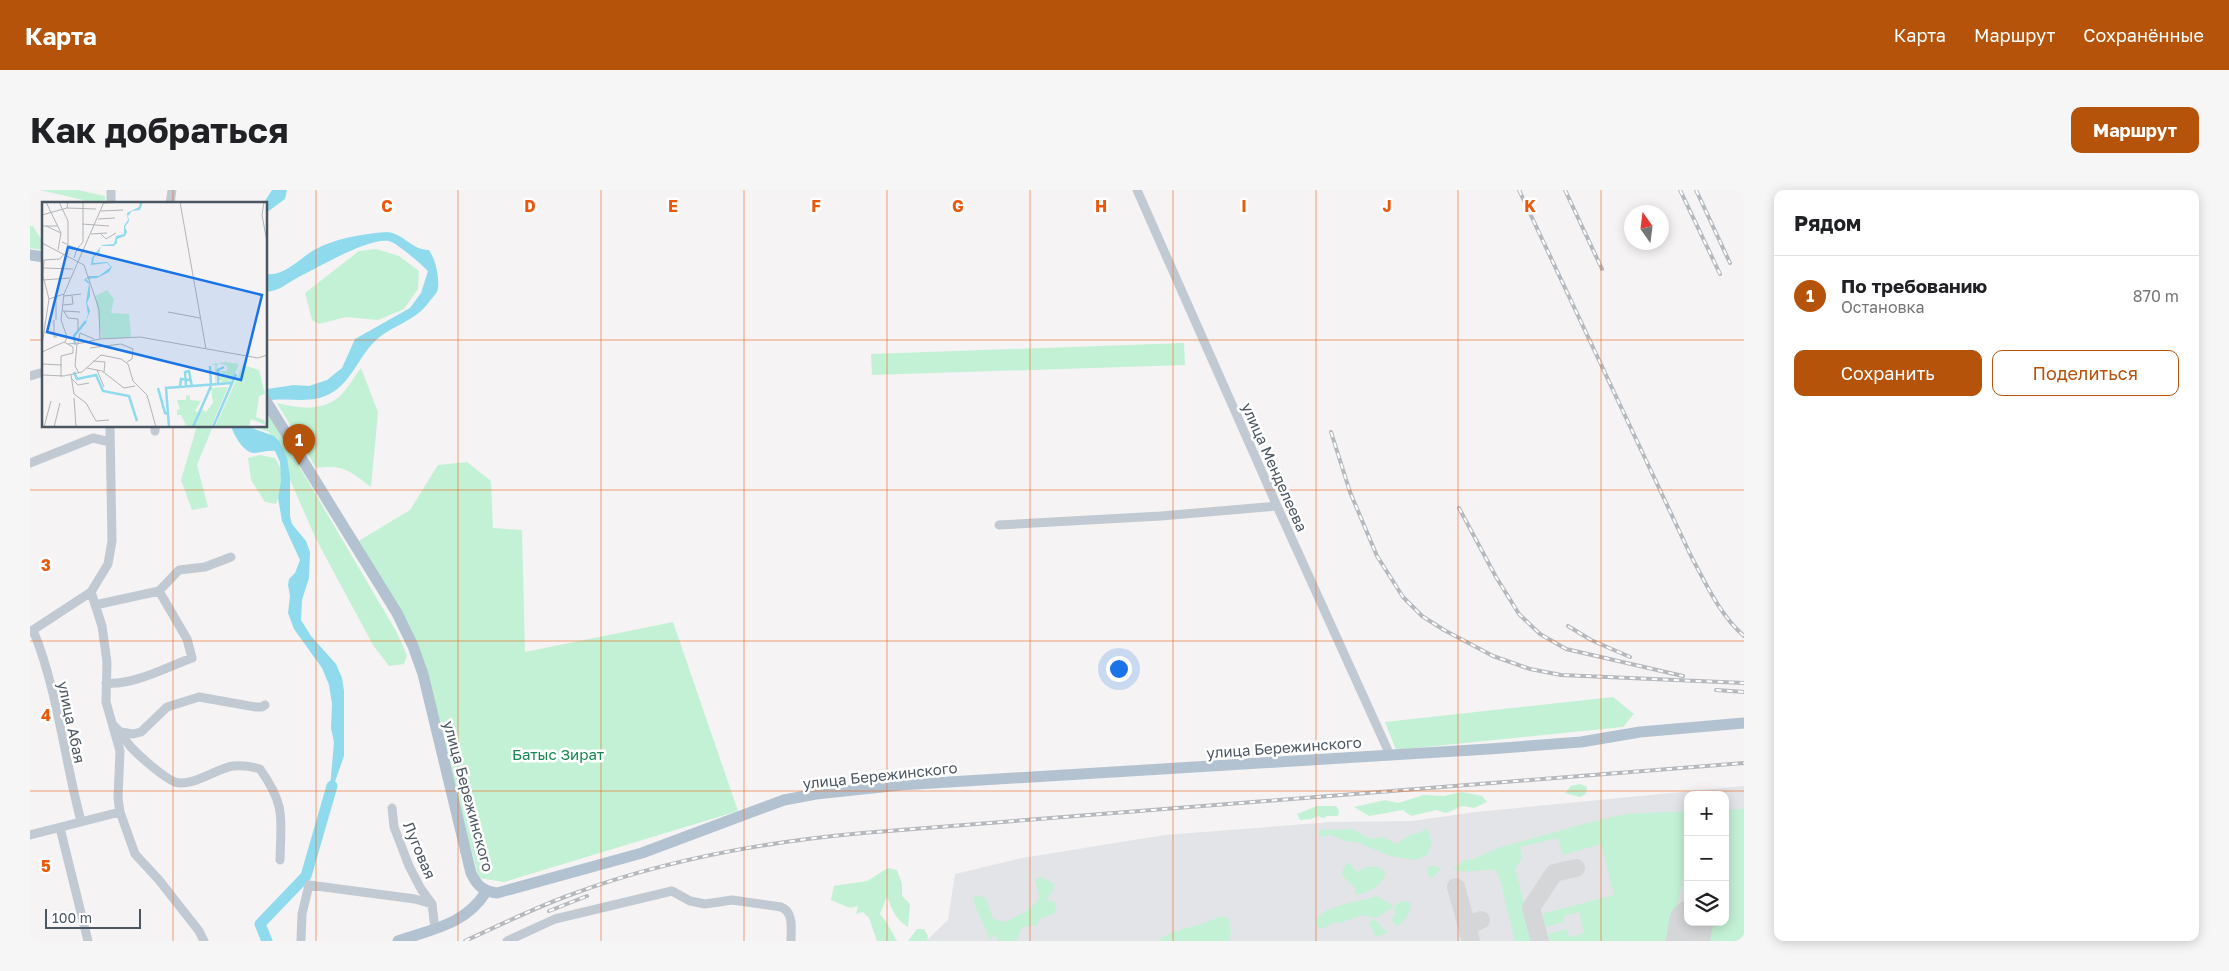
<!DOCTYPE html>
<html lang="ru">
<meta charset="utf-8">
<style>
:root{--surface:#fff;--page:#f6f6f6;--text:#202124;--muted:#757577;--line:#e0e0e0;--accent:#b45309}
body{margin:0;font-family:"Golos Text",sans-serif;background:var(--page);color:var(--text)}
.controls{position:absolute;right:15px;bottom:15px;display:grid;overflow:hidden;border-radius:10px;box-shadow:0 2px 12px #0003}
.controls button{width:45px;height:45px;display:grid;place-items:center;padding:0;border:0;border-bottom:1px solid var(--line);background:var(--surface);color:var(--text);font:25px sans-serif}
.compass{position:absolute;left:1594px;top:15px;width:45px;height:45px;border-radius:50%;background:var(--surface);box-shadow:0 2px 12px #0003;rotate:346deg}
.scale{position:absolute;left:15px;bottom:12px;width:96px;box-sizing:border-box;padding-left:5px;border:2px solid #4a5661;border-top:0;font-size:14px;line-height:18px;white-space:nowrap;color:#4a5661;-webkit-text-stroke:4px #fff;paint-order:stroke}
.you{position:absolute;left:1088px;top:478px;width:18px;height:18px;margin:-12px;border:4px solid #fff;border-radius:50%;background:#1a73e8;box-shadow:0 0 0 8px #1a73e833}
.badge{display:grid;place-items:center;width:32px;height:32px;border-radius:50%;background:var(--accent);color:#fff;font-size:16px;font-weight:700}
.pin{position:absolute;translate:-50% -41px;filter:drop-shadow(0 1px 2px #0008)}
.pin::after{content:'';position:absolute;top:26px;width:18px;height:15px;background:inherit;clip-path:polygon(0 0,100% 0,50% 100%)}
.list{margin:0;padding:0;list-style:none}
h2{display:flex;justify-content:space-between;align-items:center;height:65px;margin:0;padding:0 20px;font-size:21px}
h2 small{font-size:16px;font-weight:400;color:var(--muted)}
.list li{display:grid;grid-template-columns:32px 1fr auto;gap:15px;align-items:center;box-sizing:border-box;height:80px;padding:0 20px;border-top:1px solid var(--line)}
.list b{display:block;font-size:19px;white-space:nowrap}
.list p{margin:0;font-size:16px;white-space:nowrap;color:var(--muted)}
.list em{font-size:16px;font-style:normal;color:var(--muted)}
.actions{display:flex;gap:10px;padding:15px 20px}
.actions a{flex:1;padding:11px 0;border:1px solid var(--accent);border-radius:10px;text-align:center;font-size:18px;color:var(--accent)}
.actions .main{background:var(--accent);color:#fff}
.icon{flex:none;width:28px;height:28px;fill:none;stroke:currentColor;stroke-width:2;stroke-linecap:round;stroke-linejoin:round}
.map{position:relative;flex:none;width:1714px;height:751px;overflow:hidden;border-radius:10px}
header{display:flex;align-items:center;gap:30px;box-sizing:border-box;height:70px;padding:0 25px;background:var(--accent);color:#fff}
header strong{font-size:24px}
nav{display:flex;gap:28px;margin-inline-start:auto;font-size:18px}
.intro{display:flex;align-items:center;justify-content:space-between;box-sizing:border-box;height:120px;padding:0 30px}
h1{margin:0;font-size:35px}
.button{padding:12px 22px;border-radius:10px;background:var(--accent);color:#fff;font-size:18px;font-weight:700}
main{display:flex;gap:30px;padding:0 30px}
aside{flex:1;background:var(--surface);border-radius:10px;box-shadow:0 2px 12px #0003}
.map>svg:first-child{display:block}
.airport{fill:#e2e4e7;fill-rule:evenodd}
.green{fill:#c3f1d5}
.water{fill:#90daee}
.lines{fill:none;stroke-linecap:round;stroke-linejoin:round}
.river{stroke:#90daee;stroke-width:11}
.taxiway{stroke:#d5d6d8;stroke-width:18}
.runway{stroke:#d5d6d8;stroke-width:44}
.minor{stroke:#c1cad2;stroke-width:9}
.major{stroke:#b3c2d1;stroke-width:11}
.rail-casing{stroke:#b5b8bd;stroke-width:4}
.rail{stroke:#fff;stroke-width:2;stroke-dasharray:5.5;stroke-linecap:butt}
.grid{fill:none;stroke:#e8590c;stroke-width:1;stroke-opacity:0.55}
.labels{text-anchor:middle;dominant-baseline:central;stroke-width:5;stroke-linejoin:round;paint-order:stroke}
.street-label{font-size:15px;fill:#4a5661;stroke:#fff}
.park-label{font-size:15px;fill:#17864f;stroke:#fff}
.inset-river{fill:none;stroke:#90daee;stroke-width:2.5}
.inset-road{fill:none;stroke:#b1b4b9;stroke-width:1}
.view{fill:#1a73e8;fill-opacity:0.15;stroke:#1a73e8;stroke-width:2.5}
.inset-edge{fill:none;stroke:#4a5661;stroke-width:2.5}
.grid-label{font-size:16px;text-anchor:middle;font-weight:bold;fill:#e8590c;stroke:#fff;stroke-width:5;stroke-linejoin:round;paint-order:stroke}
</style>
<header>
<strong>Карта</strong>
<nav><a>Карта</a><a>Маршрут</a><a>Сохранённые</a></nav>
</header>
<div class="intro"><h1>Как добраться</h1><a class="button">Маршрут</a></div>
<main>
<div class="map">
<svg width="1714" height="751" viewBox="0 0 1714 751">
<rect width="100%" height="100%" fill="#f5f3f3"/>
<path class="airport" d="M1714 596V751H896L918 730 925 684 992 668 1135 645 1302 632 1382 631 1446 622ZM1658 605H1695V732H1658Z"/>
<path class="green" d="M10 0H48L75 6V10L66 14H53V10Z
M0 36H3L14 54 12 60 0 58Z
M346 59 369 66 389 81 388 99 374 119 348 130 316 127 289 134 282 130 275 103 329 61Z
M1154 153 1155 175 842 185 841 164Z
M331 178 348 222 341 297C320 281 314 274 286 278L247 213C268 218 290 222 309 207 317 200 324 187 331 178Z
M236 220 366 441 377 465 374 474 359 476 343 455 286 349 239 242 221 236H236Z
M167 236H183L167 275 178 317 162 320 151 290Z
M230 265 245 268C255 283 252 297 246 314L235 312 221 290 218 268Z
M437 272 461 291 463 338 492 340 495 462 643 432 708 621 474 692 449 688 381 442 327 352 380 320 408 275Z
M1583 507 1604 524 1593 537 1366 560 1355 532Z
M1550 594 1557 597 1556 604 1550 607 1535 603 1541 596Z
M1432 602 1452 606 1457 612 1444 618 1433 616 1416 623 1406 620 1381 626 1373 620 1339 626 1324 617 1355 610 1368 613 1394 605 1414 606Z
M1287 616H1306L1309 621 1308 626H1297L1293 628 1288 626 1281 629 1270 630 1267 624Z
M1714 619V751H1674L1677 732H1695L1697 620Z
M1658 621V659L1641 751H1520L1518 744 1537 739 1539 747 1554 743 1549 722 1533 726 1534 732 1516 737 1512 724 1584 705 1571 654 1533 665 1528 648 1490 657 1492 667 1485 679 1504 751H1485L1472 699 1473 698 1466 680C1453 678 1435 685 1423 679L1435 670 1444 669 1468 658 1557 633 1596 624Z
M1397 638C1403 649 1402 655 1396 666L1385 670 1360 666 1327 652 1316 651 1300 645 1292 647 1288 643 1292 640 1321 639 1341 649 1352 647 1367 654 1380 645 1389 643Z
M1318 672 1327 682 1335 677H1350L1356 683C1352 696 1339 702 1326 705L1325 698 1312 685 1313 678Z
M1403 675 1411 679 1402 688 1397 685 1398 677Z
M858 678 867 680 872 694V706L880 714 878 737C865 729 862 720 857 706L850 724C857 732 862 742 867 751H847L839 728 833 722 826 724 828 716 820 718 801 710 804 696 837 691Z
M1012 687 1025 695 1017 710 1025 712 1026 718 1024 724 1009 729 1007 735 992 737 986 751H967L966 743 960 750 944 713V705L956 708 963 729 975 732 997 721 1010 708 1005 690Z
M1347 706 1364 716 1347 728 1332 725 1310 733 1304 732 1294 738H1289L1285 733C1289 715 1331 712 1347 706Z
M1373 711 1380 712C1383 721 1374 731 1368 736L1365 735 1362 730 1365 723 1364 718 1368 713Z
M1188 727H1198L1201 741 1199 751H1127C1145 737 1169 738 1188 727Z
M1344 729 1358 743 1345 747 1343 740 1339 736 1340 732Z
M887 739H894L898 746 897 751H878Z"/>
<path class="water" d="M242 0H257L255 9 236 23V14H233Z
M357 42C375 44 381 60 399 60 405 70 407 77 408 89 409 103 407 102 399 112 385 132 361 135 344 152 329 167 322 190 303 202 280 216 261 206 236 211L237 199 264 195 279 196 297 190 312 178 325 149 380 118 391 103 398 81C391 74 367 53 359 51 339 47 287 78 267 88 256 94 249 101 236 102V84C254 87 270 68 284 60 306 48 332 44 357 42Z
M201 236H216L244 246 249 251 257 268 260 287V326L262 334 276 351 280 362 279 388 272 410 271 430 281 446 306 474 312 488 314 501V566L299 609 304 552 301 538 302 514 299 495 292 478 264 439 258 423 260 406 258 395 259 389 265 383 270 370 252 331 248 308 251 291 250 272 245 261C238 260 231 263 224 263 213 262 204 245 201 236Z"/>
<g class="lines">
<path class="river" d="M237 751 230 734 276 686 302 596"/>
<path class="taxiway" d="M1426 697 1441 751
M1438 743 1440 735 1451 730
M1510 751 1501 718 1524 683 1546 678"/>
<path class="runway" d="M1658 751 1661 732"/>
<path class="minor" d="M1107 0 1247 316 1360 565
M81 14V0
M140 14 142 0
M0 186 14 182
M125 236V241
M0 273 63 248 80 252
M969 335 1131 326 1247 316
M61 402 72 436 77 472 76 512 90 561 88 608 90 622 105 664 129 690 169 741 174 751
M65 415 129 401 149 380 175 377 201 367
M3 440C28 501 34 568 51 631
M0 442 61 402 78 374 82 351 80 236
M76 493C102 496 137 477 162 468L157 449 129 401
M83 535C91 542 94 549 100 556 108 565 134 588 145 592 161 598 187 578 203 576 213 575 221 576 230 579 256 616 251 627 250 670
M91 542 103 544 111 542 137 517 169 507 226 517H232L235 515
M362 618 364 637 379 676 391 699 402 714 405 739
M30 638 58 751
M0 645 90 622
M271 751 272 724 279 695 385 709 402 714
M477 751 525 729 642 701 660 711 675 714 702 710 751 717C764 722 761 739 761 751"/>
<path class="major" d="M0 65 14 67
M236 211 367 423 383 456 393 484 441 683C447 696 453 701 467 703L612 663 754 610 786 604 870 595 1459 559 1551 552 1610 542 1714 533
M368 751C402 739 435 735 456 702"/>
<defs>
<path id="rail" d="M1489 0 1661 366C1676 394 1690 425 1714 446
M1535 0 1572 79
M1650 0 1690 84
M1666 0 1700 73
M1301 242 1320 302 1347 366 1373 407 1392 426 1414 440 1463 466 1500 479 1531 485 1714 493
M1429 318 1466 387 1489 424 1510 444 1536 459 1653 486
M1538 436 1561 450 1600 467
M1686 500 1714 502
M519 721 557 706
M435 751C470 735 504 718 540 705 634 670 733 652 833 643L1714 573"/>
</defs>
<use href="#rail" class="rail-casing"/>
<use href="#rail" class="rail"/>
</g>
<path class="grid" d="M143 0V14M286 0V751M428 0V751M571 0V751M714 0V751M857 0V751M1000 0V751M1143 0V751M1286 0V751M1428 0V751M1571 0V751M0 150H14M236 150H1714M143 236V751M0 300H1714M0 451H1714M0 601H1714"/>
<g class="labels">
<g class="street-label">
<text transform="translate(1245 277) rotate(66)">улица Менделеева</text>
<text transform="translate(42 532) rotate(78)">улица Абая</text>
<text transform="translate(1254 557) rotate(-4)">улица Бережинского</text>
<text transform="translate(850 585) rotate(-6)">улица Бережинского</text>
<text transform="translate(439 606) rotate(75)">улица Бережинского</text>
<text transform="translate(390 660) rotate(67)">Луговая</text>
</g>
<g class="park-label">
<text x="528" y="564">Батыс Зират</text>
</g>
</g>
<g transform="translate(12 12)">
<rect width="225" height="225" fill="#f5f3f3"/>
<path d="M65 88 72 97 69 111 87 112 89 135 60 137 53 94ZM184 160 197 162 189 181 177 182 181 178 177 179V172L181 171 177 169H185V164L176 161 173 183V163L168 162ZM201 163 217 168 223 192 217 194 214 215 222 218 224 223 209 217 207 225H173ZM186 185 169 225H152L160 207 164 210 171 201 169 186ZM148 193V198L159 199 153 209 157 211 150 225H137L144 223 139 213H135V208L138 207 135 198H144V194Z" fill="#c3f1d5"/>
<path d="M98 0H101L98 8 90 9 86 14 87 19 83 25 85 30 83 34 75 37V41L72 44H59L57 51 52 55 51 61 65 60 70 65 67 70 55 76 44 77 47 80 48 85V94L45 101 48 109 43 122 46 112 44 100 47 82 42 78 47 74H57L69 65 65 61 49 63 50 56 60 43 72 42 74 34 82 32V24L86 18 85 11 97 5Z" fill="#90daee"/>
<path class="inset-river" d="M33 143 32 134 44 119M168 164 169 184M32 170 35 177 54 173 61 189 87 194 95 219M176 183V168L182 165M144 184 143 170 147 169 150 185M138 185 139 177 148 178M116 186 123 211 126 212M127 225 124 186 190 181M151 225 169 184M171 225 194 172"/>
<path class="inset-road" d="M4 0 19 31 16 48M17 0 26 19V42M138 0 164 147M222 0 220 13 225 40M62 1 86 0M25 6 54 7M59 9 81 8M0 13 25 6 26 0M56 17 73 16M40 22 67 24M0 24H16M4 24 19 31M58 31 64 37 74 31M49 32 65 31M20 40 35 47 32 56M0 41 42 63 57 107 58 137 98 135 216 156 225 153M35 47 41 40V0M2 66 31 67M1 78 28 76M22 94 39 92M14 95V118M7 97 22 92M21 103 31 102 30 94M21 108 26 116 36 117V128M22 109 38 110M126 110 158 116M12 118V135H15M23 140 25 135 19 118 22 92 62 0M26 142 36 141 38 131 52 137M0 143 7 97 1 74 2 58 18 57 22 52M48 146 79 142 91 147 90 157 85 160M0 150 22 140 31 145V151L19 154V175M51 159 63 160 62 170M0 162 20 163M45 166 60 169 82 186 93 184M55 168 62 185M37 171 33 164 35 142 58 137M0 173 22 174 40 170 59 153 79 157 86 162 91 179 105 193 114 225M29 173 32 192 44 201 54 219 67 218M30 177 36 183 47 181M32 196 34 225M2 225 9 199M12 225 18 201"/>
<path class="view" d="M26 45 220 93 199 178 5 130Z"/>
<rect width="225" height="225" class="inset-edge"/>
</g>
<g class="grid-label">
<text x="357" y="22">C</text>
<text x="500" y="22">D</text>
<text x="643" y="22">E</text>
<text x="786" y="22">F</text>
<text x="928" y="22">G</text>
<text x="1071" y="22">H</text>
<text x="1214" y="22">I</text>
<text x="1357" y="22">J</text>
<text x="1500" y="22">K</text>
<text x="16" y="381">3</text>
<text x="16" y="531">4</text>
<text x="16" y="682">5</text>
</g>
</svg>
<div class="controls">
<button>+</button>
<button>−</button>
<button><svg class="icon" aria-label="layers" viewBox="0 0 24 24"><path d="M12 4l9 5-9 5-9-5zM3 14l9 5 9-5"/></svg></button>
</div>
<svg class="compass" viewBox="-18 -18 36 36"><path d="M0-13l5 13h-10z" fill="#e53935"/><path d="M0 13l5-13h-10z" fill="#757577"/></svg>
<div class="scale">100 m</div>
<div class="you"></div>
<div class="pin badge" style="left:269px;top:275px">1</div>
</div>
<aside>
<h2>Рядом<small></small></h2>
<ul class="list">
<li><span class="badge">1</span><div><b>По требованию</b><p>Остановка</p></div><em>870 m</em></li>
</ul>
<div class="actions"><a class="main">Сохранить</a><a>Поделиться</a></div>
</aside>
</main>
